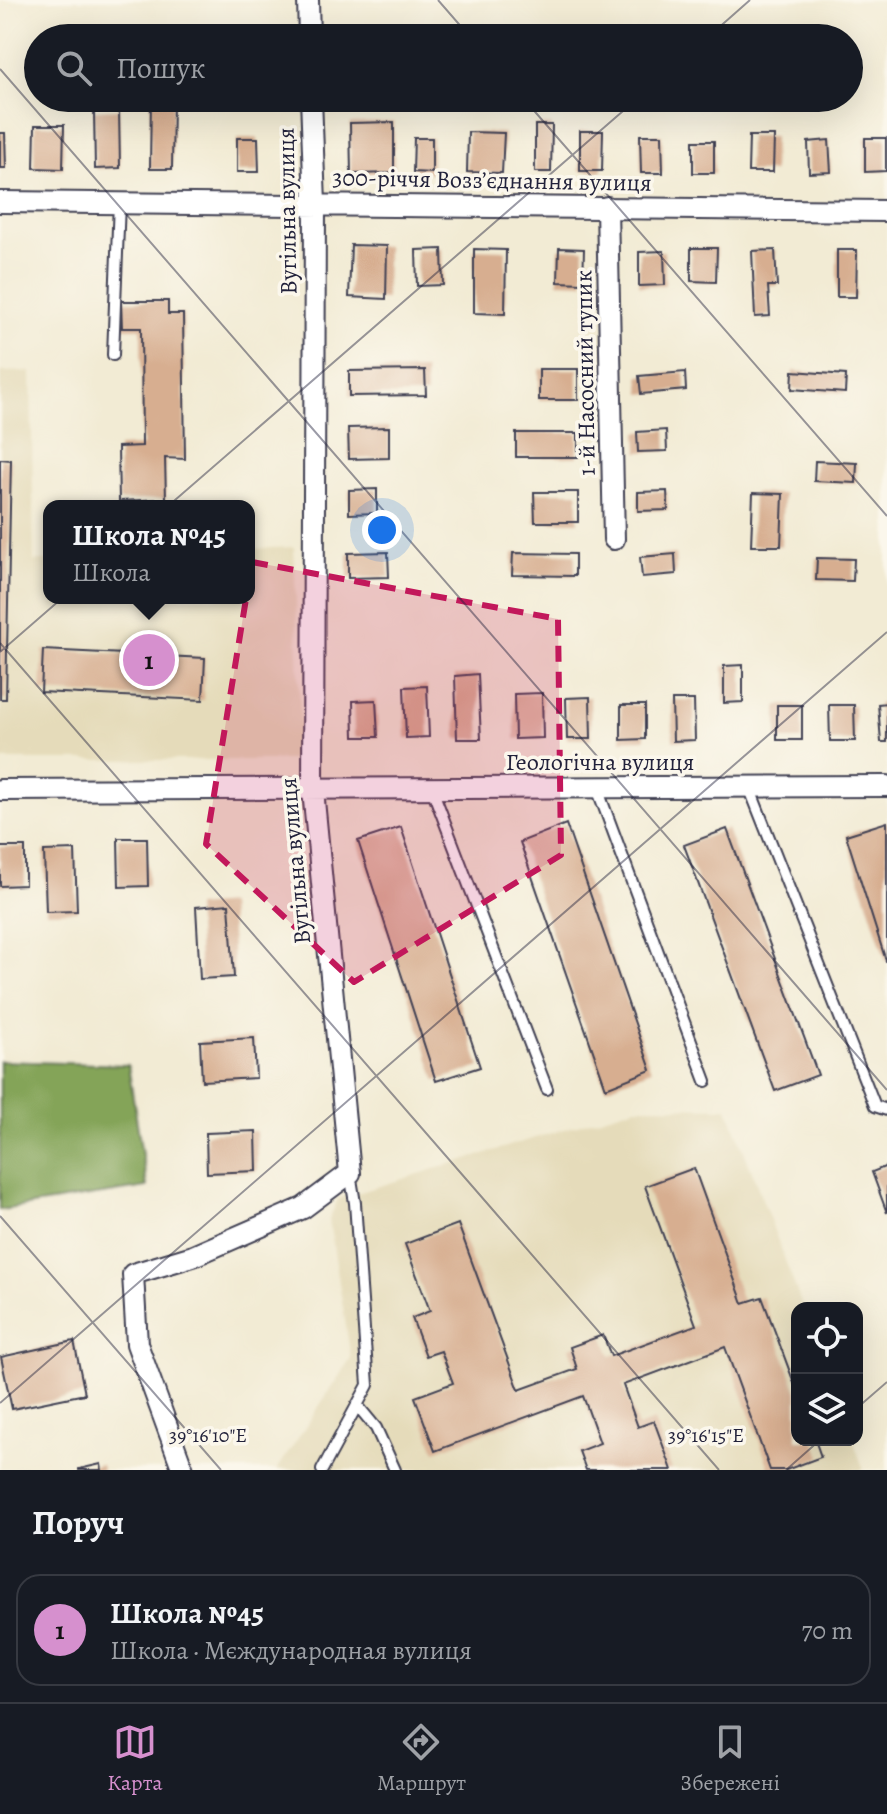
<!DOCTYPE html>
<html lang="uk">
<meta charset="utf-8">
<style>
:root{--surface:#171b24;--page:#20242c;--text:#f1f3f6;--muted:#9ea1a6;--line:#363941;--accent:#d690ce}
body{margin:0;font-family:Alegreya,serif;background:var(--page);color:var(--text)}
.controls{position:absolute;right:24px;bottom:24px;display:grid;overflow:hidden;border-radius:16px;box-shadow:0 8px 32px #0002}
.controls button{width:72px;height:72px;display:grid;place-items:center;padding:0;border:0;border-bottom:2px solid var(--line);background:var(--surface);color:var(--text);font:40px sans-serif}
.you{position:absolute;left:382px;top:530px;width:28px;height:28px;margin:-20px;border:6px solid #fff;border-radius:50%;background:#1a73e8;box-shadow:0 0 0 12px #1a73e833}
.badge{display:grid;place-items:center;width:52px;height:52px;border-radius:50%;background:var(--accent);color:#111;font-size:26px;font-weight:700}
.pin{position:absolute;translate:-50% -50%;border:4px solid #fff;box-shadow:0 2px 8px #0006}
.popup{position:absolute;left:43px;top:500px;width:212px;height:104px;box-sizing:border-box;display:grid;place-content:center;border-radius:16px;background:var(--surface);filter:drop-shadow(0 2px 6px #0005);font-size:26px;white-space:nowrap;color:var(--muted)}
.popup b{font-size:30px;color:var(--text)}
.popup::after{content:'';position:absolute;left:50%;top:100%;margin-left:-16px;border:16px solid transparent;border-top-color:var(--surface)}
.list{margin:0;padding:0;list-style:none}
h2{display:flex;justify-content:space-between;align-items:center;height:104px;margin:0;padding:0 32px;font-size:34px}
h2 small{font-size:26px;font-weight:400;color:var(--muted)}
.list li{display:grid;grid-template-columns:52px 1fr auto;gap:24px;align-items:center;box-sizing:border-box;height:112px;margin:0 16px 16px;padding:0 16px;border:2px solid var(--line);border-radius:24px}
.list b{display:block;font-size:30px;white-space:nowrap}
.list p{margin:0;font-size:26px;white-space:nowrap;color:var(--muted)}
.list em{font-size:26px;font-style:normal;color:var(--muted)}
.icon{flex:none;width:44px;height:44px;fill:none;stroke:currentColor;stroke-width:2;stroke-linecap:round;stroke-linejoin:round}
.map{position:relative;flex:none;width:887px;height:1470px;overflow:hidden}
.search{position:absolute;background:var(--surface);box-shadow:0 8px 32px #0002;left:24px;right:24px;top:24px;height:88px;display:flex;align-items:center;gap:20px;box-sizing:border-box;padding:0 28px;border-radius:44px;color:var(--muted);font-size:30px}
.sheet{height:232px;background:var(--surface)}
nav{display:flex;justify-content:space-around;align-items:center;box-sizing:border-box;height:112px;border-top:2px solid var(--line);background:var(--surface);font-size:22px;color:var(--muted)}
nav a{display:grid;justify-items:center;gap:4px}
nav .on{color:var(--accent)}
.map>svg:first-child{display:block}
.built{fill:#e5dbba}
.forest{fill:#84a459;stroke:#53634a;stroke-width:2}
.building{fill:#d7ae90}
.lines{fill:none;stroke-linecap:round;stroke-linejoin:round}
.lane-casing{stroke:#414052;stroke-width:14}
.street-casing{stroke:#414052;stroke-width:24}
.lane{stroke:#fff;stroke-width:10}
.street{stroke:#fff;stroke-width:20}
.marked{fill:#c2185b;fill-opacity:0.2;stroke:#c2185b;stroke-width:6;stroke-dasharray:16 10;stroke-linejoin:round}
.ticks{fill:none;stroke:#22223b;stroke-width:2;stroke-opacity:0.45}
.labels{text-anchor:middle;dominant-baseline:central;stroke-width:7;stroke-linejoin:round;paint-order:stroke}
.street-label{font-size:24px;fill:#22223b;stroke:#fbf7ec}
.ticks-label{font-size:20px;text-anchor:middle;fill:#22223b;stroke:#fbf7ec;stroke-width:7;stroke-linejoin:round;paint-order:stroke}
</style>
<div class="map">
<svg width="887" height="1470" viewBox="0 0 887 1470">
<rect width="100%" height="100%" fill="#fbf7ec"/>
<filter id="ink" filterUnits="userSpaceOnUse"><feTurbulence type="fractalNoise" baseFrequency=".0125" numOctaves="2"/><feDisplacementMap in="SourceGraphic" scale="16" xChannelSelector="R" yChannelSelector="G"/><feConvolveMatrix kernelMatrix="1 2 1 2 8 2 1 2 1" color-interpolation-filters="sRGB"/></filter>
<filter id="wash" filterUnits="userSpaceOnUse"><feTurbulence type="fractalNoise" baseFrequency=".006" numOctaves="4" result="noise"/><feDisplacementMap in="SourceGraphic" scale="32" xChannelSelector="R" yChannelSelector="G"/><feGaussianBlur stdDeviation="1.8" result="paint"/><feColorMatrix in="noise" values="0 0 0 0 0 0 0 0 0 0 0 0 0 0 0 0 0 1.4 0 .05"/><feComposite in="paint" operator="in"/></filter>
<g filter="url(#wash)">
<rect width="100%" height="100%" fill="#f2ebd4"/>
<path class="built" d="M31 371 34 561H49V598H249V549L294 547 302 760H0V372Z
M636 1107 728 1108 803 1308H797V1440H853L864 1470H277L351 1358 329 1219 338 1199Z"/>
<path class="forest" d="M0 1061 128 1065 147 1187 0 1210Z"/>
<g id="blocks">
<path class="building" d="M151 99H173L172 169H150Z
M119 109 120 168 95 169 94 110Z
M394 122V173L351 174 350 123Z
M35 125H64L63 169 34 168Z
M535 125H552L551 172H535Z
M580 131H603L602 171H580Z
M468 132 504 133 502 173 467 172Z
M0 133H5L6 168H0Z
M640 135H662L663 173H641Z
M749 136H774L773 172H748Z
M237 138H258L259 172H237Z
M414 138H432V173L413 172Z
M865 138H886V171L865 172Z
M829 140 831 172 809 173 808 142Z
M693 141H714V173H693Z
M351 245 387 246 386 299 349 297Z
M559 248 584 249 583 283 558 282Z
M691 248H717L716 282 691 281Z
M442 249 443 285 417 286 416 250Z
M474 249 506 250 505 314 474 313Z
M775 250 777 286H768L770 316 755 317 752 251Z
M837 250H857L856 297H837Z
M664 251 665 285 639 286V252Z
M121 301H168V314H183L185 459 165 458 166 499 119 501 118 447 142 446 141 328H122Z
M539 369H578V400H539Z
M425 370 426 395 349 396V371Z
M793 371 846 375 845 393 792 389Z
M685 372 686 390 641 394 639 376Z
M389 427V458L349 459 348 428Z
M666 430 667 451 638 452 637 432Z
M516 433H578V457H516Z
M0 459 11 460 6 699H0Z
M815 461 857 463 856 483 814 481Z
M377 489V513L349 514V490Z
M667 491 668 510 638 511V492Z
M534 492H578V522H535Z
M753 493 783 494 781 546H751Z
M388 552 389 577 348 578V553Z
M513 553 575 554V576L512 575Z
M675 554 676 574 642 577 640 557Z
M817 558 854 559 853 581 816 580Z
M43 650 205 658 203 700 41 692Z
M743 665V702L724 703V666Z
M478 674 481 739H457L455 676Z
M427 686 429 737 406 738 404 687Z
M542 693 543 738 515 739 514 694Z
M590 697 591 739H567L566 698Z
M376 700 378 737H354L353 701Z
M672 700H694L695 740 673 741Z
M887 703V742H881L878 704Z
M621 705H645V739L621 740Z
M777 705H802V740H777Z
M829 705H854L855 741H830Z
M887 822V961H886L846 835Z
M566 824 651 1070 606 1088 520 842Z
M401 827 480 1067 436 1081 358 841Z
M727 829 818 1075 775 1091 684 845Z
M118 838H147L148 886 119 887Z
M0 847H25V885L0 886Z
M75 850 77 911 46 912 44 851Z
M229 904 234 977 200 979 196 907Z
M254 1038 256 1078 202 1081 200 1041Z
M256 1131 257 1171 207 1173 206 1133Z
M887 1166V1213L872 1172Z
M694 1168 743 1303 762 1297 797 1391V1440H815L821 1457 786 1470H770L725 1347 623 1385 638 1427 654 1421 672 1470H586L579 1451 600 1443 583 1396 435 1451 415 1397 453 1383 441 1351 426 1356 412 1318 430 1311 405 1244 458 1224 519 1390 577 1369 570 1347 603 1335 611 1356 696 1325 645 1186Z
M74 1341 85 1394 12 1409 1 1357Z
M101 1464 102 1470H79V1469Z"/>
</g>
</g>
<g filter="url(#ink)">
<use href="#blocks" fill-opacity="0" stroke="#414052" stroke-width="2"/>
<g class="lines">
<defs>
<path id="lane" d="M113 355 119 202
M749 787 875 1106 887 1110
M597 788 706 1081
M432 789 547 1089
M357 1405 376 1428 395 1470
M322 1470 368 1385 355 1203 350 1173"/>
<path id="street" d="M308 0 309 38
M0 202 887 211
M607 207 614 539
M0 790 887 786
M183 1470 137 1344 133 1274 193 1256 303 1208 350 1173 313 790 315 204 311 98"/>
</defs>
<use href="#lane" class="lane-casing"/>
<use href="#street" class="street-casing"/>
<use href="#lane" class="lane"/>
<use href="#street" class="street"/>
</g>
</g>
<path class="marked" d="M252 562 558 619 561 855 354 982 206 844Z"/>
<path class="ticks" d="M438 0 471 38M707 38 750 0M0 69 887 1090M523 98 887 516M0 643 719 1470M0 652 638 98M0 1216 221 1470M0 1403 887 632M857 1408 887 1382M786 1470 820 1440"/>
<g class="labels">
<g class="street-label">
<text transform="translate(492 180) rotate(1)">300-річчя Возз’єднання вулиця</text>
<text transform="translate(287 211) rotate(-91)">Вугільна вулиця</text>
<text transform="translate(585 373) rotate(-91)">1-й Насосний тупик</text>
<text x="600" y="762">Геологічна вулиця</text>
<text transform="translate(295 861) rotate(-95)">Вугільна вулиця</text>
</g>
</g>
<g class="ticks-label">
<text x="208" y="1442">39°16'10"E</text>
<text x="706" y="1442">39°16'15"E</text>
</g>
</svg>
<div class="controls">
<button><svg class="icon" aria-label="locate" viewBox="0 0 24 24"><circle cx="12" cy="12" r="6"/><path d="M12 2v4M12 18v4M2 12h4M18 12h4"/></svg></button>
<button><svg class="icon" aria-label="layers" viewBox="0 0 24 24"><path d="M12 4l9 5-9 5-9-5zM3 14l9 5 9-5"/></svg></button>
</div>
<div class="you"></div>
<div class="pin badge" style="left:149px;top:660px">1</div>
<div class="popup"><b>Школа №45</b>Школа</div>
<div class="search"><svg class="icon" aria-label="search" viewBox="0 0 24 24"><circle cx="10" cy="10" r="6"/><path d="M15 15l6 6"/></svg>Пошук</div>
</div>
<section class="sheet">
<h2>Поруч<small></small></h2>
<ul class="list">
<li><span class="badge">1</span><div><b>Школа №45</b><p>Школа · Мєждународная вулиця</p></div><em>70 m</em></li>
</ul>
</section>
<nav>
<a class="on"><svg class="icon" aria-label="map" viewBox="0 0 24 24"><path d="M3 6l6-2 6 2 6-2v14l-6 2-6-2-6 2zM9 4v14M15 6v14"/></svg>Карта</a>
<a><svg class="icon" aria-label="directions" viewBox="0 0 24 24"><path d="M12 3l9 9-9 9-9-9zM9 14v-3h6M13 9l2 2-2 2"/></svg>Маршрут</a>
<a><svg class="icon" aria-label="saved" viewBox="0 0 24 24"><path d="M7 4h10v16l-5-4-5 4z"/></svg>Збережені</a>
</nav>
